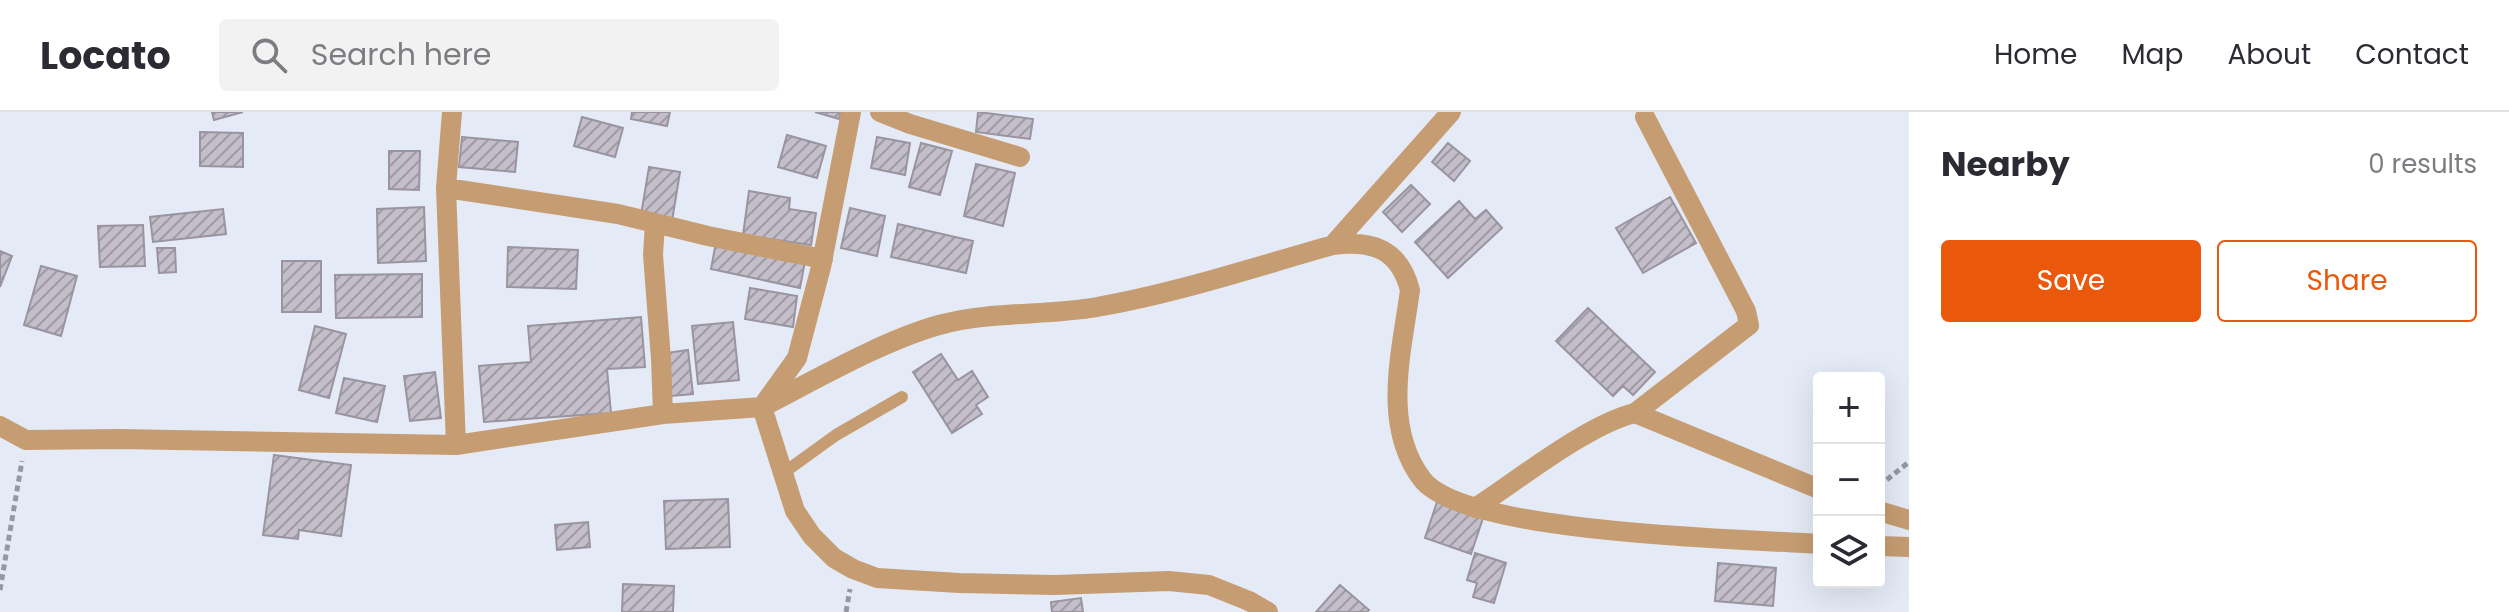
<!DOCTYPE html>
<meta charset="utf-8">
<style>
:root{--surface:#fff;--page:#f2f2f3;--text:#2b2b33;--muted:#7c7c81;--line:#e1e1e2;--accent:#ea580c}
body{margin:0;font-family:Poppins,sans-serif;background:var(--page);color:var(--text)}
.controls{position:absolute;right:24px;bottom:24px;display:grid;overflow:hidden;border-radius:8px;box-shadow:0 8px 32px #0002}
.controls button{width:72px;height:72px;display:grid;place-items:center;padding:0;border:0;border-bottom:2px solid var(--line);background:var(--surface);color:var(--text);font:40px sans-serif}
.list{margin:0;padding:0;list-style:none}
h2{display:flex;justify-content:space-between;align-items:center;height:104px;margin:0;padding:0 32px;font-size:34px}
h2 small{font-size:26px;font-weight:400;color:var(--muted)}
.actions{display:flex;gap:16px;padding:24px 32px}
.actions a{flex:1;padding:18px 0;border:2px solid var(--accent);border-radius:8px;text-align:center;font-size:28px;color:var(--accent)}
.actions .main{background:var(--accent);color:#fff}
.icon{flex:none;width:44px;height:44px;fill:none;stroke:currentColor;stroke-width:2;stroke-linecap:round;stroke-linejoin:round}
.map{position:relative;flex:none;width:1909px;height:500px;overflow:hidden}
header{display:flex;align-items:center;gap:48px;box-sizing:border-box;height:112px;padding:0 40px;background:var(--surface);border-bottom:2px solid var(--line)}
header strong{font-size:38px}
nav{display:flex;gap:44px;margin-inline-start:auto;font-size:28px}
.search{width:560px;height:72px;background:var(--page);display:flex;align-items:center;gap:20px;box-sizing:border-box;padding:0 28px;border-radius:8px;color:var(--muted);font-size:30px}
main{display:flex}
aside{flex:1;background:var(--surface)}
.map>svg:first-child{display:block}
.building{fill:url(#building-hatch);stroke:#99949f;stroke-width:2}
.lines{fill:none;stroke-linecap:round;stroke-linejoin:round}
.path{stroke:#9499a1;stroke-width:5;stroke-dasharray:6 4;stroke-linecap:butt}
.service{stroke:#c69d73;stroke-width:12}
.minor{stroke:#c69d73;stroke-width:20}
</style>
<header>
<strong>Locato</strong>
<div class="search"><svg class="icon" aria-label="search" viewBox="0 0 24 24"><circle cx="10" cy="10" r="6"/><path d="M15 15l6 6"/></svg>Search here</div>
<nav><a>Home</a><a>Map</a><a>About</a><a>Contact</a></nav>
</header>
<main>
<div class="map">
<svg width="1909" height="500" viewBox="0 0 1909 500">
<defs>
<pattern id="building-hatch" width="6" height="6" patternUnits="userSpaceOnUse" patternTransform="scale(2)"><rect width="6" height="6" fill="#c3bec9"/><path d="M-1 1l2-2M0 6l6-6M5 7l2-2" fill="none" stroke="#9f9ba4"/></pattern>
</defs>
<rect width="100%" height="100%" fill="#e5ebf6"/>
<path class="building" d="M212 0H243L214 8Z
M632 0H670L667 14 631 7Z
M815 0H841L839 7Z
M978 0 1033 7 1030 27 976 20Z
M582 5 623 16 615 45 574 34Z
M200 20 243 21V55L200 54Z
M787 23 826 34 817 66 778 55Z
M462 25 518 30 515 60 459 55Z
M877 25 910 31 905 63 871 56Z
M921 31 952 39 940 83 909 75Z
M1448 31 1470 49 1454 69 1432 50Z
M389 39H420L419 78 389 77Z
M976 52 1015 61 1003 114 964 104Z
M649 55 680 60 672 109 641 103Z
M1411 73 1430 92 1402 120 1383 100Z
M749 79 790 86 789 97 816 101 811 133 743 123Z
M1670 85 1696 131 1643 161 1616 116Z
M1459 89 1475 107 1486 98 1502 116 1448 166 1415 130Z
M424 95 426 149 378 151 377 97Z
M850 96 885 104 877 144 841 136Z
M223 97 226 122 153 130 150 105Z
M898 112 973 129 966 161 891 145Z
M143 113 145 154 100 155 98 114Z
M716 130 805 149 800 176 711 157Z
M508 135 578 138 576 177 507 175Z
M157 136H175L176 160 159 161Z
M0 139 12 144 0 175Z
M282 149H321V200H282Z
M41 154 77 164 61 224 24 213Z
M422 162V205L336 206 335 163Z
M750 176 797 184 793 215 745 207Z
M1588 196 1655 260 1633 283 1623 274 1613 284 1556 229Z
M641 205 645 255 607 257 611 301 484 310 479 254 531 250 528 214Z
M733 210 739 268 698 272 692 214Z
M315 214 346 222 329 286 299 278Z
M688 238 693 282 671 284 666 241Z
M941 242 958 268 972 259 988 285 976 293 982 302 952 321 913 260Z
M435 260 441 306 410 309 404 264Z
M344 266 385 274 377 310 336 301Z
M274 343 351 353 341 424 299 418 298 427 263 423Z
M728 387 730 435 666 437 664 389Z
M1437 390 1483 406 1471 442 1425 426Z
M588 410 590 435 557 438 555 413Z
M1475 441 1506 451 1494 491 1473 485 1477 471 1467 468Z
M1718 451 1776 456 1773 494 1715 489Z
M623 472 674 474 673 500H622Z
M1340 473 1369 498 1367 500H1316Z
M1081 486 1083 500H1052L1051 490Z"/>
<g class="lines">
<path class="path" d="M1879 374 1909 350
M0 478 22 349
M846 500 850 477"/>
<path class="service" d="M782 362 836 323 902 285"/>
<path class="minor" d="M452 0 446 76 456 333
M880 0 910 12 1020 45
M446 76 618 102 708 124 823 147
M655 111 653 143 661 247 663 302
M1333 133 1451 0
M764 292 797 246 821 155 851 0
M762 295C815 268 882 229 939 213 990 199 1045 204 1097 195 1177 181 1255 155 1333 133 1373 128 1399 137 1410 178 1402 239 1381 313 1422 367 1463 422 1745 427 1819 432
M1635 301 1749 213 1746 199 1645 5
M0 314 26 328 120 327 456 333 663 302 762 295 795 399 812 424 834 446 853 457 877 466 959 471 1055 473 1169 469 1209 473 1249 489 1268 500
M1475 396C1517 369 1588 312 1635 301L1819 377
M1879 399 1909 408
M1879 434 1909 435"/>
</g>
</svg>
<div class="controls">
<button>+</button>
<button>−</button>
<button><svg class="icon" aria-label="layers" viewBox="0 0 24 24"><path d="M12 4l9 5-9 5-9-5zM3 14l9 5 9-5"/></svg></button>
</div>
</div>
<aside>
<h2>Nearby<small>0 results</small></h2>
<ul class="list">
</ul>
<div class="actions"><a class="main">Save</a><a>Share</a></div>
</aside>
</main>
